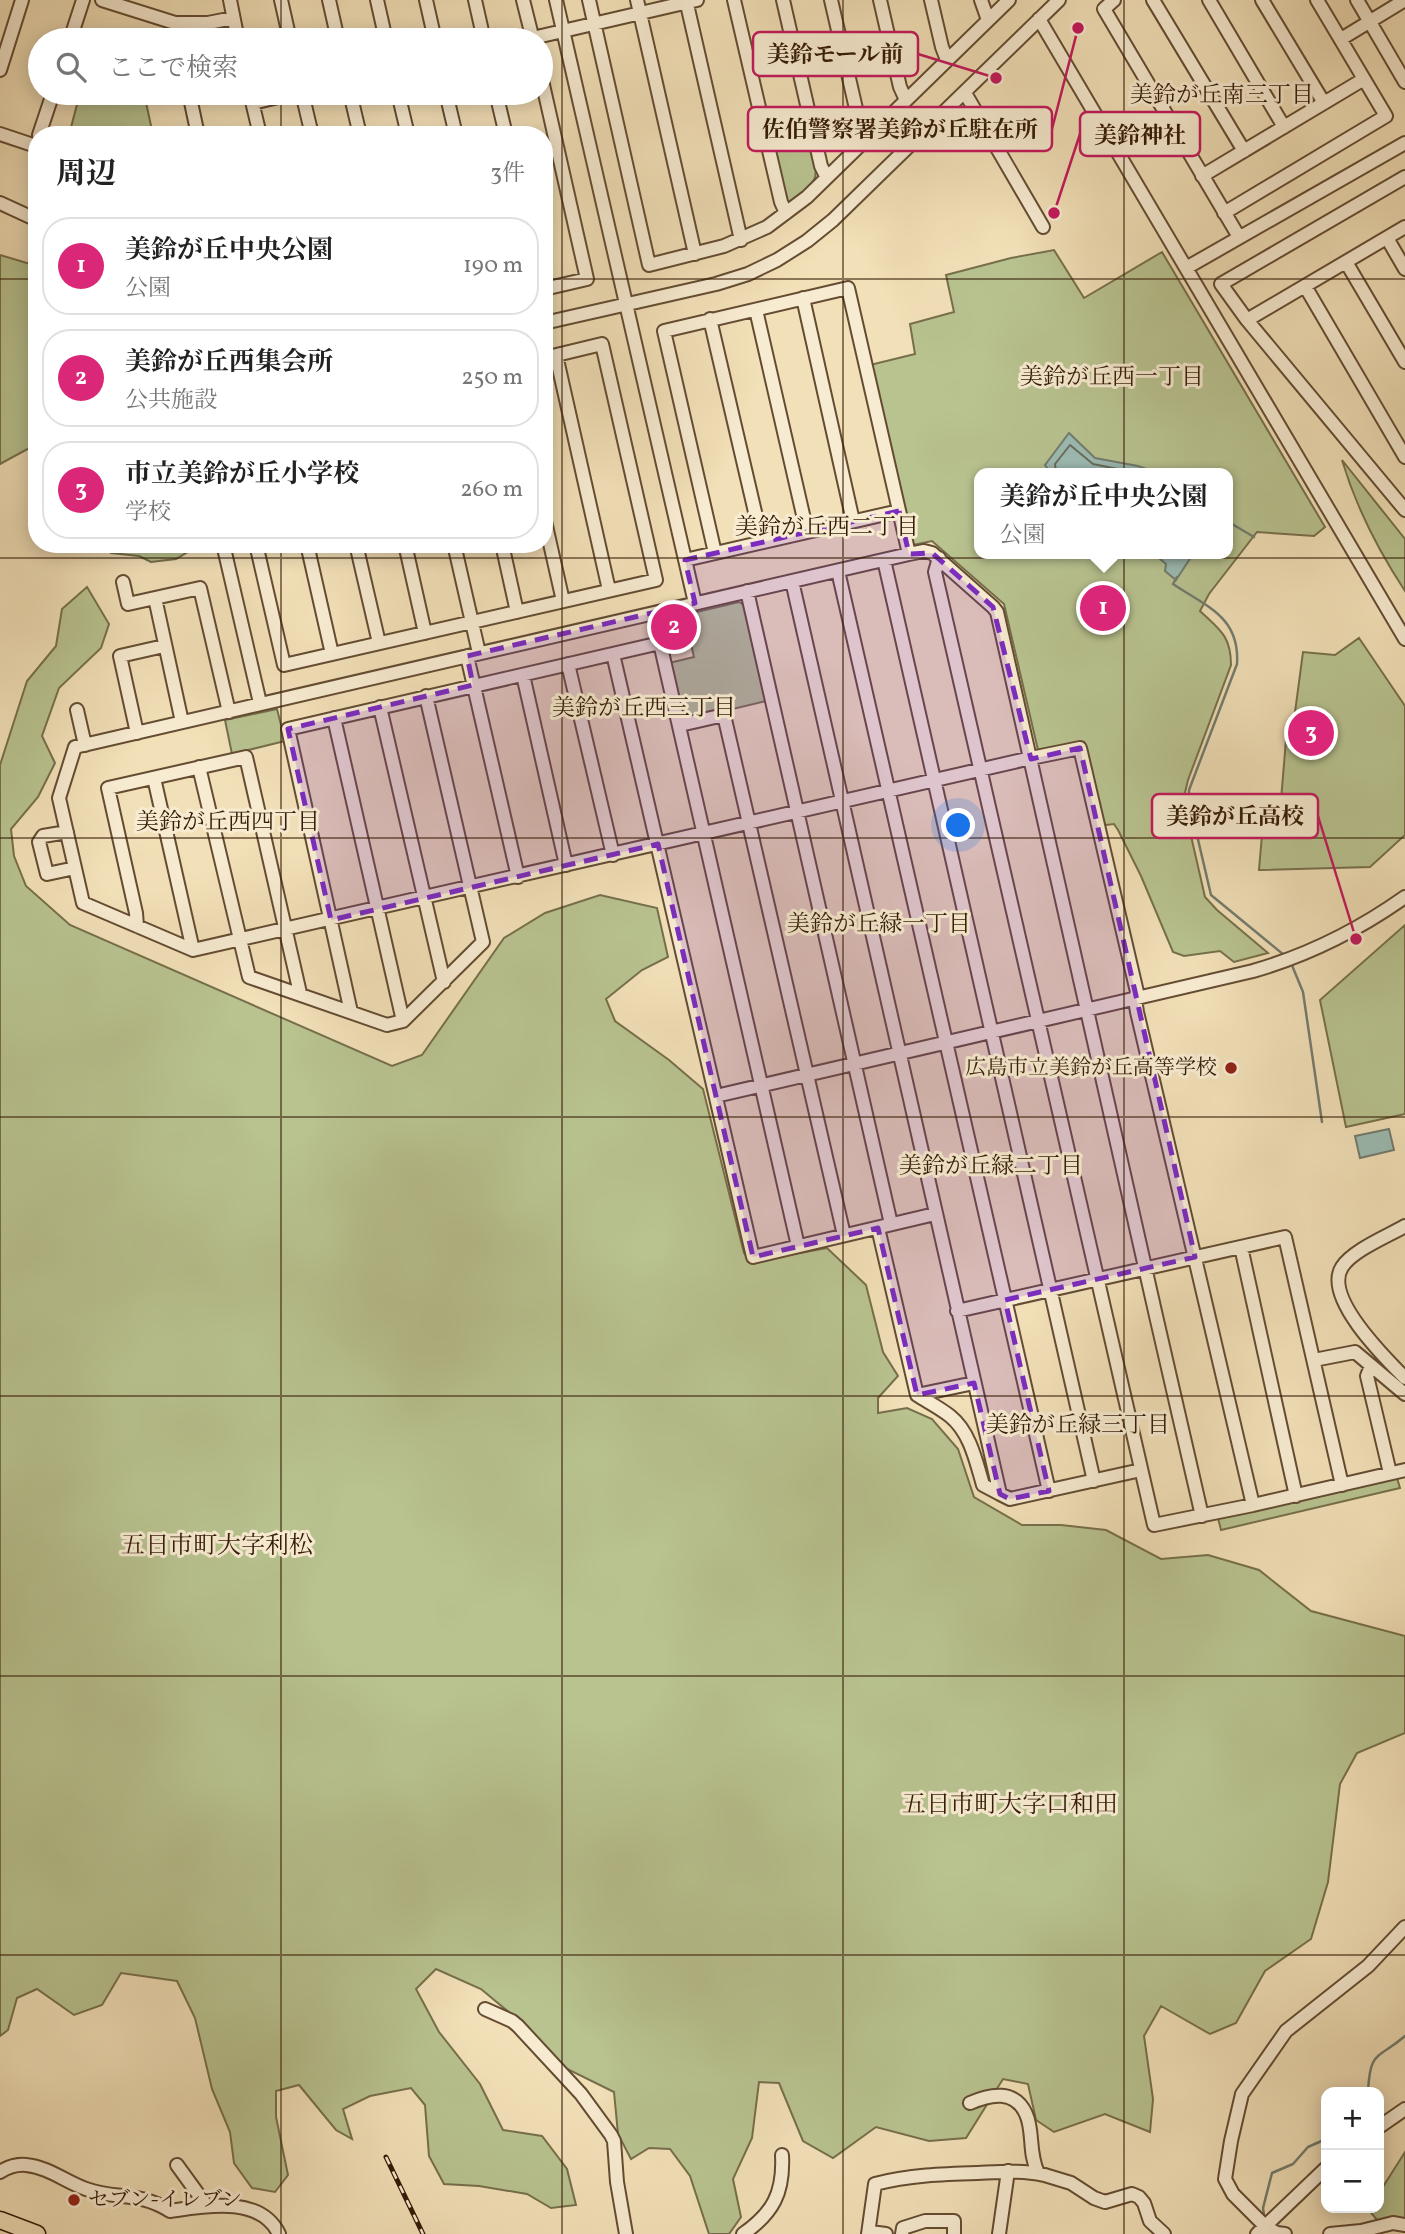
<!DOCTYPE html>
<html lang="ja">
<meta charset="utf-8">
<style>
:root{--surface:#fff;--page:#f6f6f6;--text:#222;--muted:#767676;--line:#e0e0e0;--accent:#db2777}
body{margin:0;font-family:Vollkorn,"Noto Serif JP",serif;background:var(--page);color:var(--text)}
.controls{position:absolute;right:21px;bottom:21px;display:grid;overflow:hidden;border-radius:14px;box-shadow:0 4px 18px #0003}
.controls button{width:63px;height:63px;display:grid;place-items:center;padding:0;border:0;border-bottom:2px solid var(--line);background:var(--surface);color:var(--text);font:35px sans-serif}
.you{position:absolute;left:959px;top:826px;width:24px;height:24px;margin:-18px;border:5px solid #fff;border-radius:50%;background:#1a73e8;box-shadow:0 0 0 10px #1a73e833}
.badge{display:grid;place-items:center;width:46px;height:46px;border-radius:50%;background:var(--accent);color:#fff;font-size:23px;font-weight:700}
.pin{position:absolute;translate:-50% -50%;border:4px solid #fff;box-shadow:0 2px 7px #0006}
.popup{position:absolute;left:974px;top:468px;width:259px;height:91px;box-sizing:border-box;display:grid;place-content:center;border-radius:14px;background:var(--surface);filter:drop-shadow(0 2px 5px #0005);font-size:23px;white-space:nowrap;color:var(--muted)}
.popup b{font-size:26px;color:var(--text)}
.popup::after{content:'';position:absolute;left:50%;top:100%;margin-left:-14px;border:14px solid transparent;border-top-color:var(--surface)}
.list{margin:0;padding:0;list-style:none}
h2{display:flex;justify-content:space-between;align-items:center;height:91px;margin:0;padding:0 28px;font-size:30px}
h2 small{font-size:23px;font-weight:400;color:var(--muted)}
.list li{display:grid;grid-template-columns:46px 1fr auto;gap:21px;align-items:center;box-sizing:border-box;height:98px;margin:0 14px 14px;padding:0 14px;border:2px solid var(--line);border-radius:28px}
.list b{display:block;font-size:26px;white-space:nowrap}
.list p{margin:0;font-size:23px;white-space:nowrap;color:var(--muted)}
.list em{font-size:23px;font-style:normal;color:var(--muted)}
.icon{flex:none;width:38px;height:38px;fill:none;stroke:currentColor;stroke-width:2;stroke-linecap:round;stroke-linejoin:round}
.map{position:relative;flex:none;width:1405px;height:2234px;overflow:hidden}
.search{position:absolute;background:var(--surface);box-shadow:0 4px 18px #0003;left:28px;top:28px;width:525px;height:77px;display:flex;align-items:center;gap:18px;box-sizing:border-box;padding:0 24px;border-radius:38px;color:var(--muted);font-size:26px}
.panel{position:absolute;background:var(--surface);box-shadow:0 4px 18px #0003;left:28px;top:126px;width:525px;height:427px;border-radius:28px}
.map>svg:first-child{display:block}
.green{fill:#b8c390;stroke:#766f4b;stroke-width:2;fill-rule:evenodd}
.water{fill:#9cbcb4;stroke:#727c6e;stroke-width:2}
.lines{fill:none;stroke-linecap:round;stroke-linejoin:round}
.shore{stroke:#686c5d;stroke-width:2}
.stream{stroke:#727c6e;stroke-width:2.5}
.minor-casing{stroke:#644c32;stroke-width:16}
.major-casing{stroke:#341b06;stroke-width:19}
.minor{stroke:#f7ebd1;stroke-width:12}
.major{stroke:#f2e0b8;stroke-width:16}
.rail-casing{stroke:#341b06;stroke-width:5}
.rail{stroke:#f7ebd1;stroke-width:2.5;stroke-dasharray:8;stroke-linecap:butt}
.marked{fill:#7b2cbf;fill-opacity:0.2;stroke:#7b2cbf;stroke-width:5;stroke-dasharray:14 9;stroke-linejoin:round}
.grid{fill:none;stroke:#341b06;stroke-width:2;stroke-opacity:0.55}
.poi-dot{fill:#8f2418;stroke:#f7ebd1;stroke-width:2.5}
.labels{text-anchor:middle;dominant-baseline:central;stroke-width:6;stroke-linejoin:round;paint-order:stroke}
.poi-label{font-size:21px;fill:#341b06;stroke:#f7ebd1;text-anchor:end}
.neighbourhood-label{font-size:23px;fill:#341b06;stroke:#f7ebd1}
.quarter-label{font-size:24px;fill:#341b06;stroke:#f7ebd1}
.leader{fill:none;stroke:#c2185b;stroke-width:2.5}
.callout-dot{fill:#c2185b;stroke:#f7ebd1;stroke-width:2.5}
.callout{fill:#f7ebd1;stroke:#c2185b;stroke-width:2.5}
.callout-label{font-size:23px;text-anchor:middle;font-weight:bold;fill:#341b06}
</style>
<div class="map">
<svg width="1405" height="2234" viewBox="0 0 1405 2234">
<rect width="100%" height="100%" fill="#f2e0b8"/>
<filter id="stains"><feTurbulence type="fractalNoise" baseFrequency=".00286" numOctaves="4"/><feColorMatrix values="0 0 0 0 .2 0 0 0 0 .09 0 0 0 0 .02 0 0 0 .5 -.17"/></filter>
<radialGradient id="worn" r=".72"><stop offset=".6" stop-color="#630" stop-opacity="0"/><stop offset="1" stop-color="#630" stop-opacity=".3"/></radialGradient>
<path class="green" d="M80 93H144L153 135H69Z
M810 144C819 181 820 177 792 203L785 201 773 152Z
M1054 250 1084 298 1162 252 1325 527 1314 536 1257 532 1209 594 1200 611C1220 630 1231 636 1231 665L1188 780 1183 801 1205 897 1217 910 1268 953 1234 962 1220 951 1184 956 1173 952 1141 876 1118 830 1114 824 1106 825 1102 822 1084 742 1040 752 1038 750 1004 604 932 541 913 545 870 365 915 354 910 324 954 312 946 275 1011 258ZM979 473H1227V554H979Z
M0 255 37 266V374L35 382 37 384V444L0 464Z
M1342 460 1405 539V591C1378 550 1356 507 1342 460Z
M102 544H201L176 559 151 562 139 556 111 553Z
M87 587 109 624 101 648 59 688 42 736 55 763 38 797 11 829 14 856 26 886 70 925 392 1066 422 1055 504 938 545 913 600 895 657 908 668 957 642 970 606 999 615 1021 669 1060 703 1089 744 1253 751 1262 827 1248 866 1285 883 1352 898 1376 878 1398V1413L907 1408 932 1419 958 1449 974 1497 1022 1525H1061L1106 1530 1161 1559 1208 1555 1259 1570 1311 1611 1405 1636V1733L1357 1753 1340 1784 1328 1882 1311 1939 1265 1971 1236 2023 1210 2034 1161 2006 1144 2036 1153 2099 1150 2132 1105 2114 1054 2132 1036 2120 1028 2084 1003 2079 966 2138 929 2141 876 2127 833 2158 803 2141 779 2083 759 2082 752 2138 733 2179 741 2217 729 2234H709L690 2176 670 2149 649 2148 631 2159 618 2134 614 2092 559 2065 511 2014 481 1989 436 1969 416 1989 439 2032 480 2084 503 2130 542 2136 567 2169 576 2205 551 2208 527 2194 479 2186 444 2184 429 2156 425 2105 411 2088 370 2096 343 2109 352 2139 336 2130 299 2085 276 2091V2117L288 2175 275 2192 252 2188 234 2163 230 2132 212 2089 195 2018 177 1981 121 1973 102 2005 74 2015 37 1989 17 1998 8 2030 0 2036V765L27 681 56 646 62 609Z
M739 602 744 605 766 701 687 720 680 715 669 663 694 657 684 615Z
M1359 638 1405 706V835L1370 867 1259 870 1265 800H1281L1286 740 1292 735 1303 652 1335 655Z
M277 709 285 741 232 754 225 720Z
M1405 925V1114L1346 1127 1320 1000Z
M1397 1478 1400 1488 1221 1530 1218 1518Z
M1405 2152V2218L1377 2220 1368 2209 1379 2208V2193Z"/>
<path class="water" d="M1069 433 1095 458 1138 466 1158 473H1051L1045 465Z
M1154 554H1193L1176 580 1165 571 1166 564Z
M1389 1129 1394 1150 1360 1158 1355 1136Z"/>
<g class="lines">
<path class="shore" d="M1056 473 1055 464 1070 445 1093 464 1137 473"/>
<path class="stream" d="M1227 521 1254 537
M1177 577 1173 584C1207 607 1240 617 1237 664L1189 790V801L1211 895 1284 955
M1291 963 1303 992 1322 1122
M1368 2092C1370 2050 1377 2060 1405 2036
M1264 2215 1263 2208 1272 2173 1293 2164 1308 2147 1326 2139"/>
<defs>
<path id="minor" d="M102 0 175 23H208L233 18
M230 0 238 40
M281 0 290 40
M329 0 338 40
M377 0 386 40
M426 0 435 40
M475 0 484 40
M523 0 533 40
M556 0 695 603
M589 0 649 265 724 246 767 227 807 197 1009 0
M637 0 695 254
M686 0 741 240
M734 0 781 202 786 213
M783 0 821 166 826 176
M831 0 860 126 867 138
M880 0 900 87 906 100
M931 0 942 47 947 60
M981 0 988 20
M1114 0 1104 9 1239 237
M1153 0 1244 151
M1209 0 1284 127
M1262 0 1324 103
M1357 0 1405 82
M1039 19 1405 639
M175 23 178 40
M1341 39 1405 0
M70 40 83 0
M524 40 697 0
M0 70 22 0
M541 76 587 279 544 289
M189 93 198 135
M250 93 260 135
M302 93 312 135
M350 93 360 135
M398 93 408 135
M446 93 456 135
M496 93 506 135
M965 93 1043 227
M253 103 295 93
M0 134 36 146 37 143
M39 135 53 93
M1202 176 1364 79
M1405 177 1221 284 1247 320 1405 510
M0 203 37 220
M1224 213 1386 116 1317 0
M1387 238 1405 269
M1346 262 1405 362
M1186 268 1405 143
M1305 286 1405 457
M803 298 853 521
M756 310 807 532
M710 319 762 542
M1247 320 1405 227
M544 323 716 284 748 274 777 260 807 241 833 220 1059 0
M556 355 609 590
M544 517 563 601
M223 544 260 703
M256 544 284 665 656 580 602 344 544 358
M307 544 332 654
M356 544 379 643
M405 544 425 633
M454 544 479 653
M502 544 517 612
M715 553 664 331 848 288 909 554
M939 558 935 572 1154 1525 1253 1505 1405 1470
M685 560 899 511
M884 560 1094 1481
M838 571 1049 1491
M792 581 1000 1494 1010 1499 1141 1470
M123 582 128 604 200 588 229 712
M747 591 891 1224
M155 598 182 722
M613 654 753 1257 935 1214
M467 656 518 877
M568 664 613 855
M523 675 566 865
M380 707 444 982
M77 710 85 745
M334 718 403 1021
M680 725 724 715 844 1235
M137 733 120 656 164 646
M199 767 249 977 387 1025 403 1021 483 942 426 696
M154 778 193 950
M67 832 43 836 39 842 47 874 75 868
M137 926 136 913 108 788 246 757 300 993
M351 1012 288 729 660 643 798 1246
M716 1096 1253 971C1309 955 1357 931 1405 897
M1405 1226C1388 1236 1353 1250 1342 1267 1323 1297 1385 1358 1405 1378
M878 1228 917 1395 974 1383
M1241 1247 1296 1496
M957 1311 1285 1237 1342 1485
M1314 1360 1355 1352 1405 1394
M1371 1366 1367 1376 1390 1473
M917 1395C928 1402 940 1408 950 1416 970 1432 976 1461 983 1485L1000 1494
M1202 1516C1132 1215 1066 913 997 612L993 607 932 553 924 551 909 554 75 747 59 798 83 903 193 950 1031 758 1080 748 1137 992 1135 999 1137 1012 1253 1505
M485 2009 512 2021 518 2026 581 2094 611 2135 614 2141 617 2182 626 2234
M970 2103C990 2094 1015 2089 1026 2114 1034 2131 1028 2152 1038 2173L1071 2183 1094 2198 1105 2202 1132 2194 1139 2197 1144 2203 1150 2221 1164 2234
M1379 2127 1405 2109
M177 2165 206 2205
M0 2172C8 2167 16 2164 26 2165 48 2167 66 2182 86 2189 117 2200 138 2191 170 2211 205 2206 260 2195 279 2234
M870 2232 886 2234
M743 2234C773 2213 784 2193 782 2155
M868 2234 875 2184C909 2175 943 2174 978 2173 1000 2172 1022 2170 1044 2175
M902 2234 903 2228 925 2221H954V2234
M999 2234 1008 2171
M1257 2234 1326 2168
M1285 2234 1277 2233 1266 2227 1233 2194 1225 2179 1231 2141 1242 2094 1286 2031 1368 1966 1405 1927
M1330 2234 1361 2231 1393 2223 1405 2225"/>
<path id="major" d="M0 2220 37 2234"/>
</defs>
<use href="#minor" class="minor-casing"/>
<use href="#major" class="major-casing"/>
<use href="#minor" class="minor"/>
<use href="#major" class="major"/>
<defs>
<path id="rail" d="M386 2157 423 2234"/>
</defs>
<use href="#rail" class="rail-casing"/>
<use href="#rail" class="rail"/>
</g>
<path class="marked" d="M899 511 909 554 932 553 993 607 1031 759 1080 748 1195 1257 1005 1300 1049 1491 1010 1499 1000 1494 974 1383 917 1395 878 1228 753 1257 658 844 331 920 288 729 473 685 467 656 695 603 685 560Z"/>
<path class="grid" d="M281 0V40M562 0V2234M843 0V2234M1124 0V2234M281 93V135M0 279H37M544 279H1405M281 544V2234M0 558H1405M0 838H1405M0 1117H1405M0 1396H1405M0 1676H1405M0 1955H1405"/>
<g class="poi-dot">
<circle cx="1231" cy="1068" r="7"/>
<circle cx="74" cy="2200" r="7"/>
</g>
<g class="labels">
<g class="poi-label">
<text x="1217" y="1068">広島市立美鈴が丘高等学校</text>
<text x="88" y="2200" text-anchor="start">セブン-イレブン</text>
</g>
<g class="neighbourhood-label">
<text x="1222" y="96">美鈴が丘南三丁目</text>
<text x="1112" y="378">美鈴が丘西一丁目</text>
<text x="827" y="528">美鈴が丘西二丁目</text>
<text x="644" y="709">美鈴が丘西三丁目</text>
<text x="228" y="823">美鈴が丘西四丁目</text>
<text x="879" y="925">美鈴が丘緑一丁目</text>
<text x="991" y="1167">美鈴が丘緑二丁目</text>
<text x="1078" y="1426">美鈴が丘緑三丁目</text>
</g>
<g class="quarter-label">
<text x="217" y="1547">五日市町大字利松</text>
<text x="1010" y="1806">五日市町大字口和田</text>
</g>
</g>
<path class="leader" d="M996 78L918 54M1078 28L1052 129M1054 213L1080 134M1356 939L1318 816"/>
<g class="callout-dot">
<circle cx="996" cy="78" r="7"/>
<circle cx="1078" cy="28" r="7"/>
<circle cx="1054" cy="213" r="7"/>
<circle cx="1356" cy="939" r="7"/>
</g>
<g class="callout">
<rect x="753" y="32" width="165" height="44" rx="7"/>
<rect x="748" y="107" width="304" height="44" rx="7"/>
<rect x="1080" y="112" width="120" height="44" rx="7"/>
<rect x="1152" y="794" width="166" height="44" rx="7"/>
</g>
<g class="callout-label">
<text x="835" y="62">美鈴モール前</text>
<text x="900" y="137">佐伯警察署美鈴が丘駐在所</text>
<text x="1140" y="143">美鈴神社</text>
<text x="1235" y="824">美鈴が丘高校</text>
</g>
<rect width="100%" height="100%" filter="url(#stains)"/>
<rect width="100%" height="100%" fill="url(#worn)"/>
</svg>
<div class="controls">
<button>+</button>
<button>−</button>
</div>
<div class="you"></div>
<div class="pin badge" style="left:1103px;top:608px">1</div>
<div class="popup"><b>美鈴が丘中央公園</b>公園</div>
<div class="pin badge" style="left:674px;top:627px">2</div>
<div class="pin badge" style="left:1311px;top:733px">3</div>
<div class="search"><svg class="icon" aria-label="search" viewBox="0 0 24 24"><circle cx="10" cy="10" r="6"/><path d="M15 15l6 6"/></svg>ここで検索</div>
<section class="panel">
<h2>周辺<small>3件</small></h2>
<ul class="list">
<li><span class="badge">1</span><div><b>美鈴が丘中央公園</b><p>公園</p></div><em>190 m</em></li>
<li><span class="badge">2</span><div><b>美鈴が丘西集会所</b><p>公共施設</p></div><em>250 m</em></li>
<li><span class="badge">3</span><div><b>市立美鈴が丘小学校</b><p>学校</p></div><em>260 m</em></li>
</ul>
</section>
</div>
